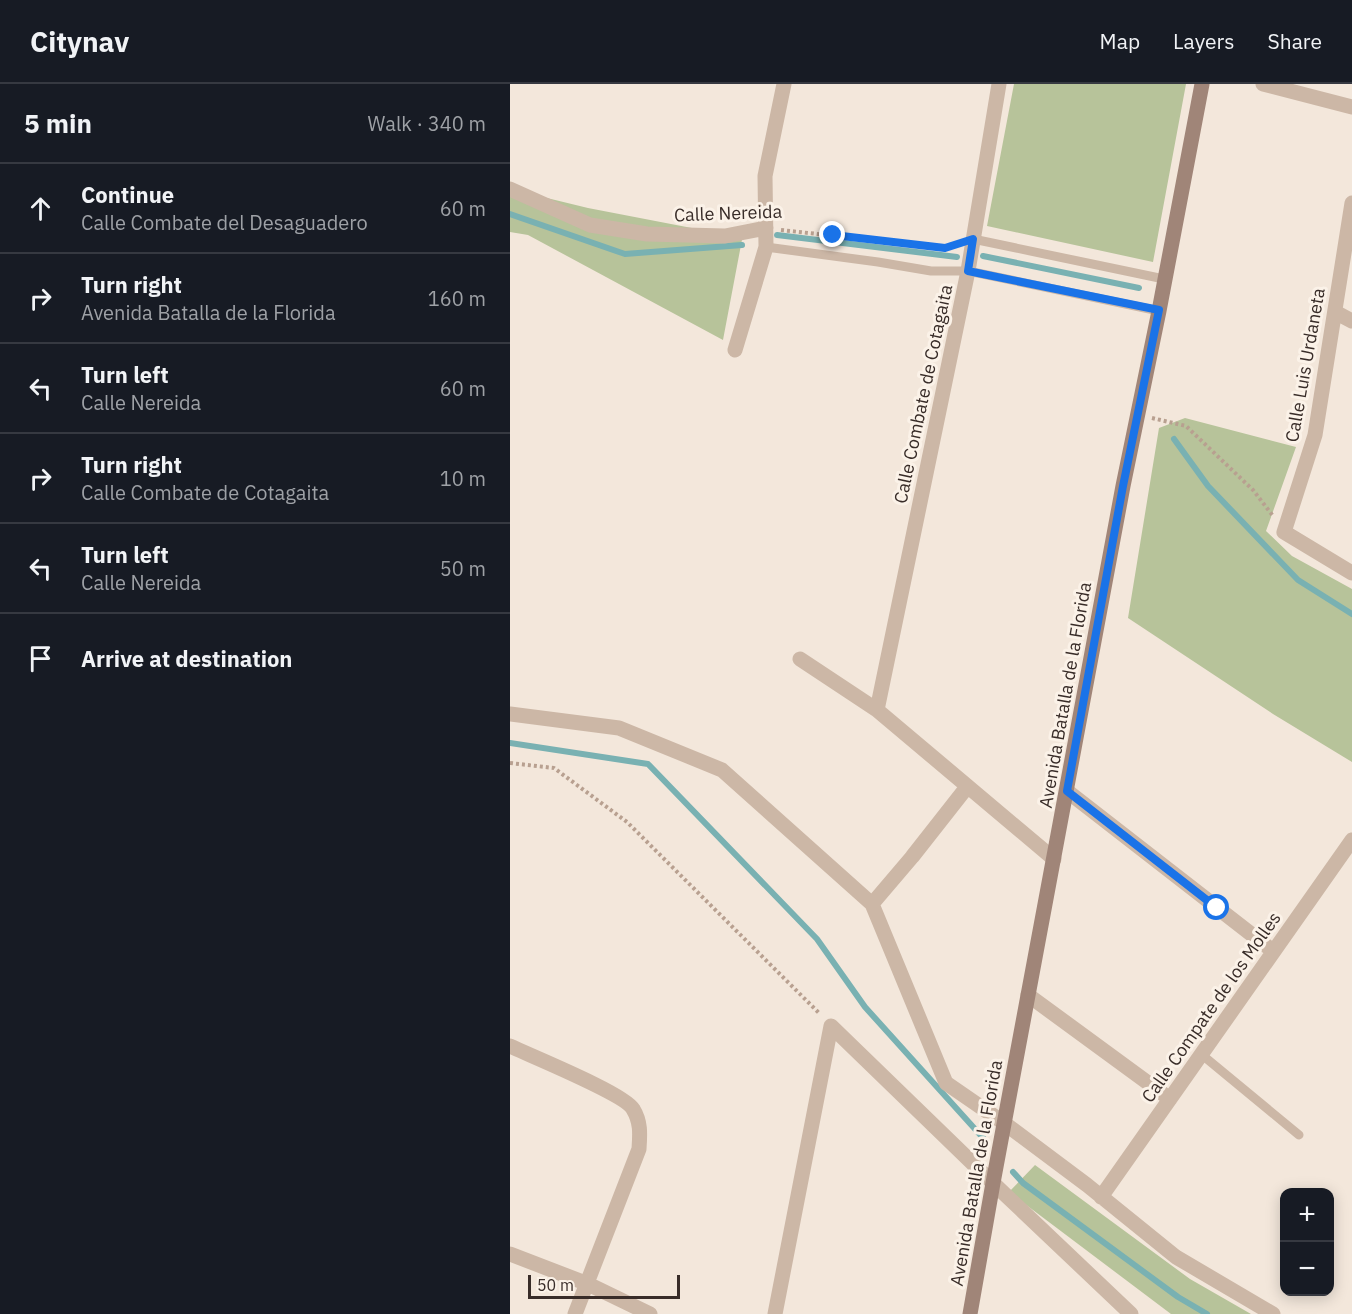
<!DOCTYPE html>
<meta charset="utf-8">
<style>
:root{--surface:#171b24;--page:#20242c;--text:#f1f3f6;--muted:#9ea1a6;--line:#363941}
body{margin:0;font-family:"IBM Plex Sans",sans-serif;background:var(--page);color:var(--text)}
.controls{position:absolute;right:18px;bottom:18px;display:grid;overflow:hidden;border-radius:12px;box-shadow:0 3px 15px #0003}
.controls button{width:54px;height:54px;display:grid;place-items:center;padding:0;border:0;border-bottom:2px solid var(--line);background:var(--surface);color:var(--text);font:30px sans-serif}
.scale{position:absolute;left:18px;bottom:15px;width:152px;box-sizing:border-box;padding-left:6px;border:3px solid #382c28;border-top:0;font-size:16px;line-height:21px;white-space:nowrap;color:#382c28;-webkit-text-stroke:4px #fbf2e8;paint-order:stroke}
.stop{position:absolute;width:18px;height:18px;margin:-14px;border:4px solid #1a73e8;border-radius:50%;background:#fff}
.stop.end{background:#1a73e8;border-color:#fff;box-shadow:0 2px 6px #0008}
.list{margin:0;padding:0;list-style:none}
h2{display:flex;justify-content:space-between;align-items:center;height:78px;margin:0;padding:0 24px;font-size:26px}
h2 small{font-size:20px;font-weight:400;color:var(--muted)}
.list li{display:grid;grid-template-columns:39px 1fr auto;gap:18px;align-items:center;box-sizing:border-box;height:90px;padding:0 24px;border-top:2px solid var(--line)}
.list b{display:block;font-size:22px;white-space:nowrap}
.list p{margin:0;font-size:20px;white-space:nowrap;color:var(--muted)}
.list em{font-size:20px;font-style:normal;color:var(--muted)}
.icon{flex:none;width:33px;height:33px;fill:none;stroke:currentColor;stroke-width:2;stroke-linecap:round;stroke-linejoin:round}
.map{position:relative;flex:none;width:842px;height:1230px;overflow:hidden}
header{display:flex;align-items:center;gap:36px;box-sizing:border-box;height:84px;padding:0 30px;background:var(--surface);border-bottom:2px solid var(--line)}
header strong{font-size:28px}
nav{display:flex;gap:33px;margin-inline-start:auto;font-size:21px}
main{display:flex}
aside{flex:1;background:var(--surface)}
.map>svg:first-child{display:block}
.green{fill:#b7c39a}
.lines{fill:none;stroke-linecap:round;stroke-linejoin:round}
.stream{stroke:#79b1b2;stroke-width:6}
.path{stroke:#b8a090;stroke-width:4;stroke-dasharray:3 3;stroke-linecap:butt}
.lane{stroke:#ccb7a6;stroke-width:9}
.street{stroke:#ccb7a6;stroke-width:15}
.secondary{stroke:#a08578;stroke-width:15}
.route{stroke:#1a73e8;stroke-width:8}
.labels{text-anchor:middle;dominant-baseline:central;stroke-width:6;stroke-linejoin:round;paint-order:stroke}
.street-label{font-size:18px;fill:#382c28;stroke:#fbf2e8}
</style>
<header>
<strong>Citynav</strong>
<nav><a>Map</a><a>Layers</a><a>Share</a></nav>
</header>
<main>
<aside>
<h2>5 min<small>Walk · 340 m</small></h2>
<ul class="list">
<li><svg class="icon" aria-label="ahead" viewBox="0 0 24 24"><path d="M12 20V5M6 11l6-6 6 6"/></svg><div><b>Continue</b><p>Calle Combate del Desaguadero</p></div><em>60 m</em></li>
<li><svg class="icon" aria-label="right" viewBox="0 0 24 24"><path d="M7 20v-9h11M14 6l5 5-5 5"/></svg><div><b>Turn right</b><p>Avenida Batalla de la Florida</p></div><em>160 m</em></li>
<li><svg class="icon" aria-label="left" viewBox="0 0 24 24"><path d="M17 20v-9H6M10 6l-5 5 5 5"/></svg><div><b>Turn left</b><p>Calle Nereida</p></div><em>60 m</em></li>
<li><svg class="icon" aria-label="right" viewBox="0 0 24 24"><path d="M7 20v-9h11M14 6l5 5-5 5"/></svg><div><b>Turn right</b><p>Calle Combate de Cotagaita</p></div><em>10 m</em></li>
<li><svg class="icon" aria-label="left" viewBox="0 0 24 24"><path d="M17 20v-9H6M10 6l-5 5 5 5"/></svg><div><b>Turn left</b><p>Calle Nereida</p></div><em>50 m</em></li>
<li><svg class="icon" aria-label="arrive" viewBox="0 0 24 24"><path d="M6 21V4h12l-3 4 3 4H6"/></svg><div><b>Arrive at destination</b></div></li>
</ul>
</aside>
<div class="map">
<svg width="842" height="1230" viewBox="0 0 842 1230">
<rect width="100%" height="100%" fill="#f3e7db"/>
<path class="green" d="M504 0H676L643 178 477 142Z
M0 105 78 124 218 151 234 145 213 256 18 151 0 148Z
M675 334 786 363 756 447 782 472 842 505V678L763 630 618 534 649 344Z
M525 1081 680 1195 741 1230H661L499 1108Z"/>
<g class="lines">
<path class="stream" d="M0 130 115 170 232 161
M267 151 447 173
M473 172 629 204
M664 355 698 402 788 496 842 530
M0 659 138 680 307 855 355 923 474 1055
M503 1088 513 1099 668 1213 697 1230"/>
<path class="path" d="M271 146 435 164 445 161
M642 334 676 342 743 406 763 432
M0 679 44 684 117 738 310 930"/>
<path class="lane" d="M463 155 654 195
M256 163 368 178 421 187H458L649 227
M691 970 789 1051"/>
<path class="street" d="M753 0 842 23
M0 105 80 141 137 150 215 152 256 144
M842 119 805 351 774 448 842 489
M825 228 842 237
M225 266 256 163 255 92 274 0
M290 575 367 626 544 775
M367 626 458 187 489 0
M0 630 109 644 212 686 362 820 436 999 494 1039 577 1101 666 1173 763 1230
M557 707 763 867
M362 820 402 773 457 703
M518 911 660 1015
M321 942 483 1099 621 1230
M0 962C21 972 115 1010 123 1025 131 1038 130 1050 129 1065L65 1230
M591 1113 842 756
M0 1170 78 1200 140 1230
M265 1230 321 942"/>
<path class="secondary" d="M460 1230 483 1099 613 402 649 227 692 0"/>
</g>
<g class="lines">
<path class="route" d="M323 151 435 164 463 155 458 187 649 226 613 402 557 707 707 824"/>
</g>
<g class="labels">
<g class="street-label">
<text transform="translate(218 129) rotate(-2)">Calle Nereida</text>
<text transform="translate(795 281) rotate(-80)">Calle Luis Urdaneta</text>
<text transform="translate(413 310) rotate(-78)">Calle Combate de Cotagaita</text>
<text transform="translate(555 611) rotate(-80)">Avenida Batalla de la Florida</text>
<text transform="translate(701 923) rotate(-55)">Calle Compate de los Molles</text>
<text transform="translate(466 1089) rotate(-80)">Avenida Batalla de la Florida</text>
</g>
</g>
</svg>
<div class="controls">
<button>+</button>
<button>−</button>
</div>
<div class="scale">50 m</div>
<div class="stop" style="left:707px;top:824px"></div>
<div class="stop end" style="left:323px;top:151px"></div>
</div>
</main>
